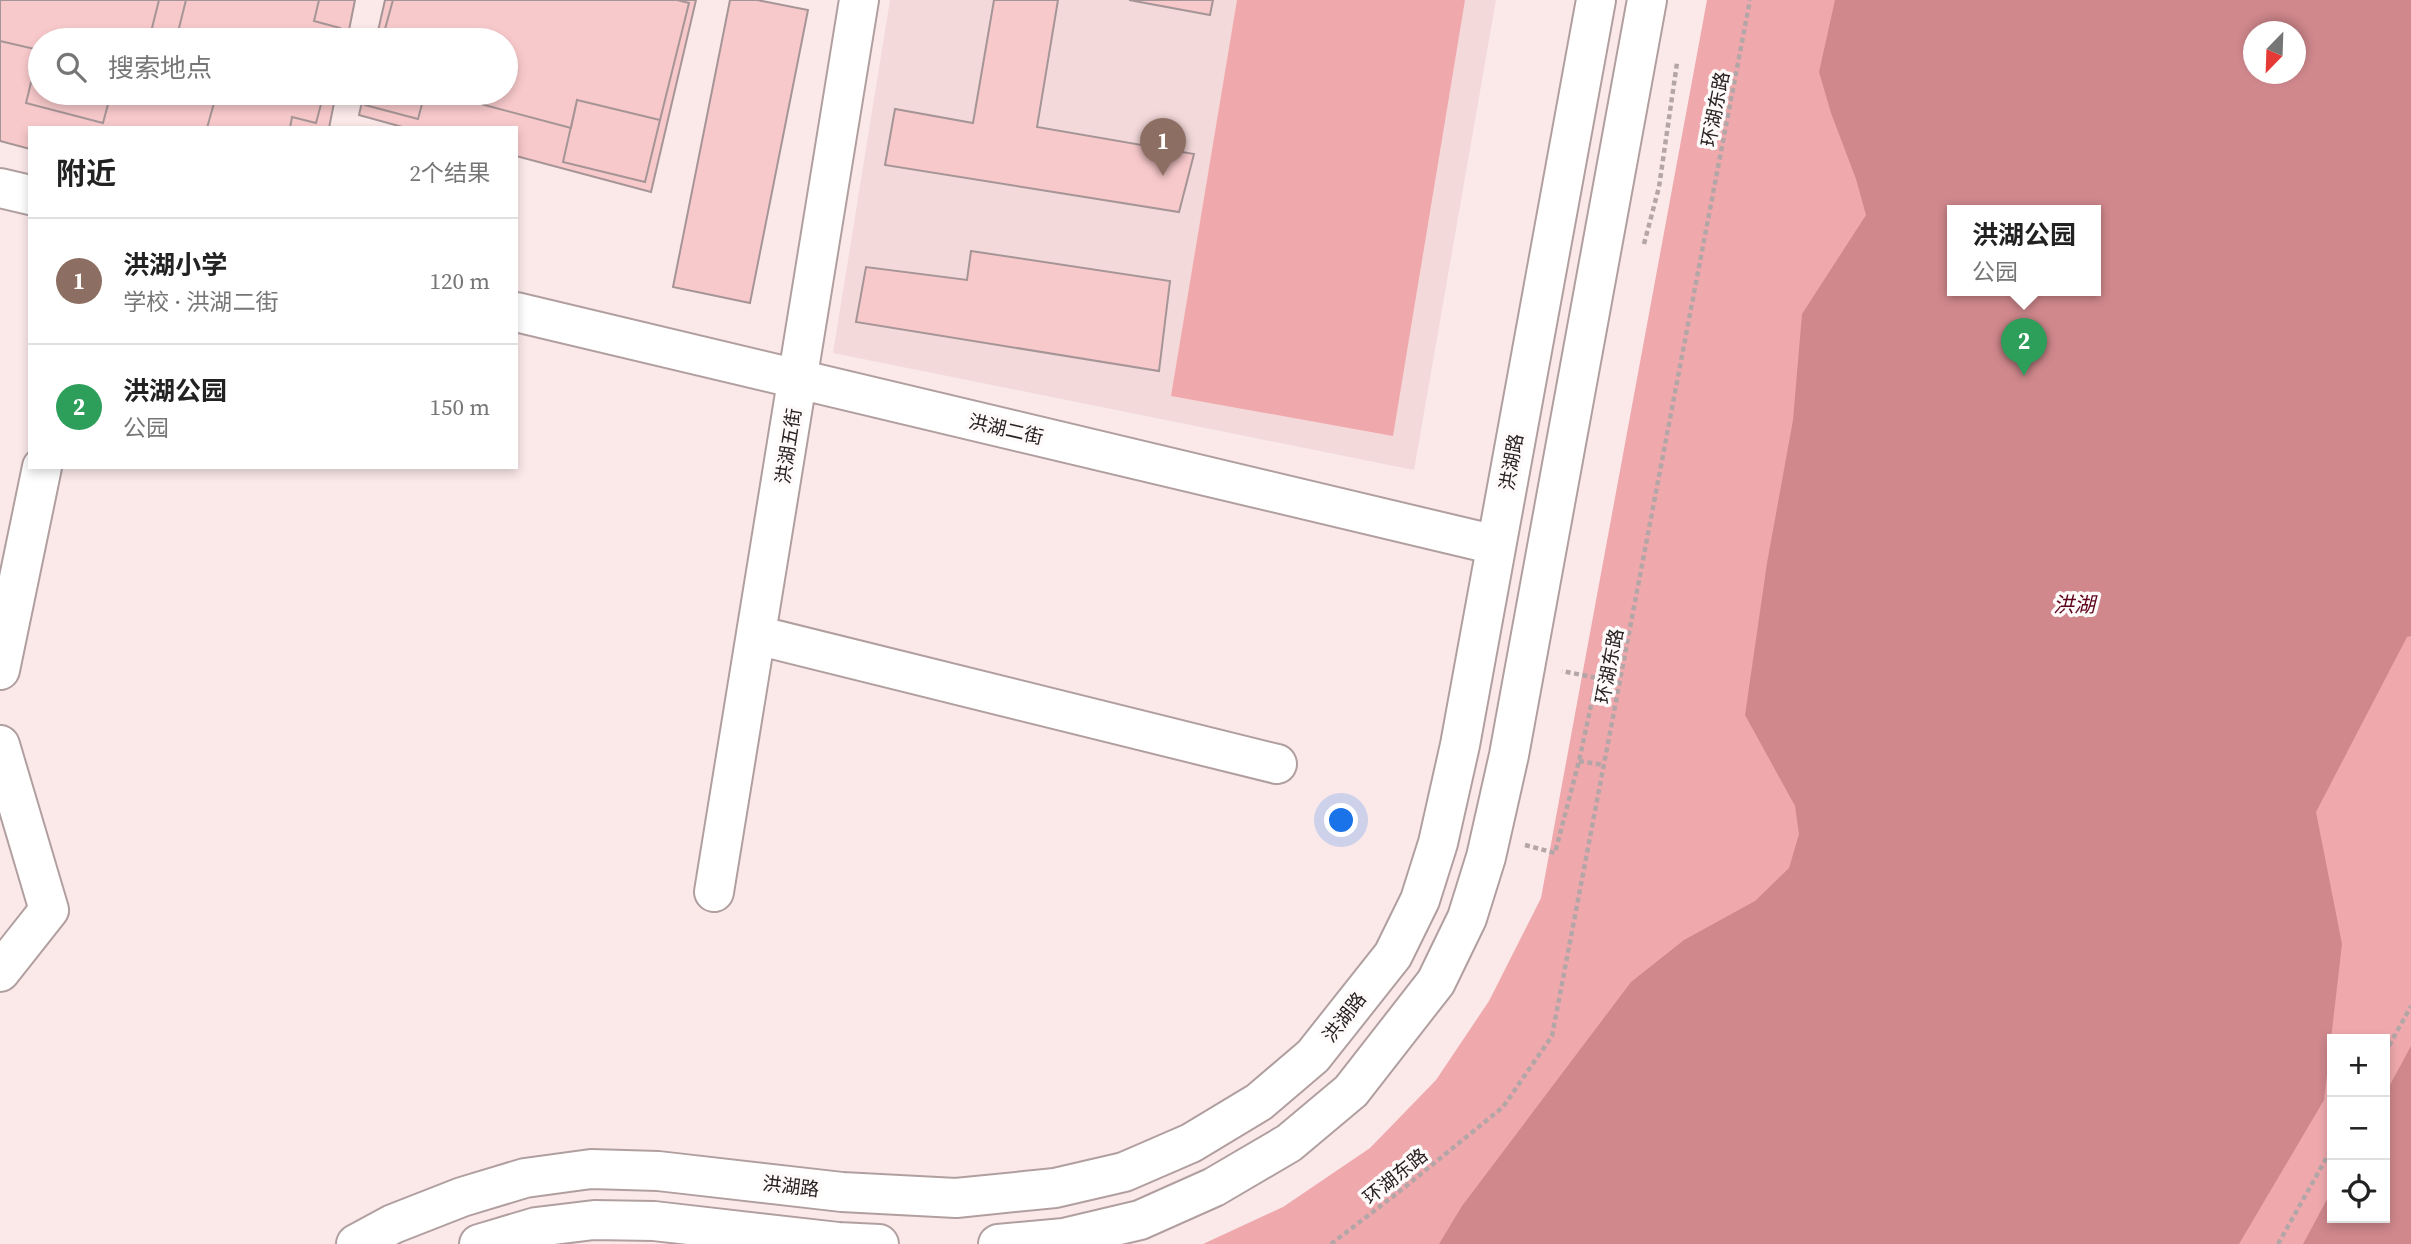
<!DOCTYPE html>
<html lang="zh">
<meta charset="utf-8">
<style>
:root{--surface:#fff;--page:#f6f6f6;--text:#222;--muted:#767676;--line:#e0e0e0;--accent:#347769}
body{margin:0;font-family:"Source Serif 4","Noto Sans SC",serif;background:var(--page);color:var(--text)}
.controls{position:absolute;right:21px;bottom:21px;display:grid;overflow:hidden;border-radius:0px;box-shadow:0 4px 10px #0003}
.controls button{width:63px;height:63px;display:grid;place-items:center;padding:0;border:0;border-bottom:2px solid var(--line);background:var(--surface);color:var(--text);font:35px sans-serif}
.compass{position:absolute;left:2243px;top:21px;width:63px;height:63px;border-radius:50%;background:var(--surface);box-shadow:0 4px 10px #0003;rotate:203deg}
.you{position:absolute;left:1342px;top:821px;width:24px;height:24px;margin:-18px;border:5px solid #fff;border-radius:50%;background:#1a73e8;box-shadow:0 0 0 10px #1a73e833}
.badge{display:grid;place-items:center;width:46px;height:46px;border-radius:50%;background:var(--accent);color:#fff;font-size:23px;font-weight:700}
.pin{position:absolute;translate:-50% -58px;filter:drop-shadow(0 2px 4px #0008)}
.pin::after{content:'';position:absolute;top:37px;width:24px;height:21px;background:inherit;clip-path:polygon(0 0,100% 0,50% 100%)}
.popup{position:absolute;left:1947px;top:205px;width:154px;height:91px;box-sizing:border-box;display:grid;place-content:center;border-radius:0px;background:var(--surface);filter:drop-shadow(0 2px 5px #0005);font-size:23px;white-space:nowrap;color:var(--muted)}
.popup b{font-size:26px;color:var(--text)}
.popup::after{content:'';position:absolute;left:50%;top:100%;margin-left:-14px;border:14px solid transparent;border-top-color:var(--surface)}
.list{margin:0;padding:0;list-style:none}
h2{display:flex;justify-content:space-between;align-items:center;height:91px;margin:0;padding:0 28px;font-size:30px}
h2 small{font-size:23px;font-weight:400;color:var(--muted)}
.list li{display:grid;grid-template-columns:46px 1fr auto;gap:21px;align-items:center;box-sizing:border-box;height:126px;padding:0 28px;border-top:2px solid var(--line)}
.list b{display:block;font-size:26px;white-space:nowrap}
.list p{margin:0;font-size:23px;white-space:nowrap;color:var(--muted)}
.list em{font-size:23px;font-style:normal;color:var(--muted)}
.icon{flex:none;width:38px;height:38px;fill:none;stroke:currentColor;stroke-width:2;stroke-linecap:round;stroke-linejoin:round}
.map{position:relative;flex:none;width:2411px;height:1244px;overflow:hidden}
.search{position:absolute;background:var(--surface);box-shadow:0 4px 10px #0003;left:28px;top:28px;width:490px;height:77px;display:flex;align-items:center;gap:18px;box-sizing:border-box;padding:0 24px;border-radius:38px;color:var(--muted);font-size:26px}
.panel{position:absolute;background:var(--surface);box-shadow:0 4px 10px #0003;left:28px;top:126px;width:490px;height:343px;border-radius:0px}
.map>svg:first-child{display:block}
.built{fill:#f4d9da}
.green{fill:#efa9ad;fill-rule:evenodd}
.water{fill:#d0888d;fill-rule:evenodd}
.building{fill:#f8c9cb;stroke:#a69596;stroke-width:2}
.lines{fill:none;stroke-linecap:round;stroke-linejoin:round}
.minor-casing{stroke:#b19fa0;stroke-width:42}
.tertiary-casing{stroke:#b19fa0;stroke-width:42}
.path{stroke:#b4a6a7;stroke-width:4.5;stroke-dasharray:5 3.5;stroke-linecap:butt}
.minor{stroke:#fff;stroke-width:38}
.tertiary{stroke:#fff;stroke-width:38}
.labels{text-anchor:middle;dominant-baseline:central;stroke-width:7;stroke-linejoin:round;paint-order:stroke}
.street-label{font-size:19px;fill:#292223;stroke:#fefafa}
.water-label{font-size:21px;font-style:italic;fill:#5c021b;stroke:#fefafa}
</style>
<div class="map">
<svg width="2411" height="1244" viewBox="0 0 2411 1244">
<rect width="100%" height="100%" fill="#fbe9ea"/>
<path class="built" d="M890 0H1496L1414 470 833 353Z"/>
<path class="green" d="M1237 0H1465L1393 436 1171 396Z
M1707 0H2411V1244H1203L1283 1207 1370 1148 1436 1080 1489 1001 1541 898ZM2254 32H2296V74H2254ZM1952 210H2096V290H1952ZM2332 1039H2385V1218H2332Z"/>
<path class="water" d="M1835 0H2411V636L2407 637 2316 812 2342 944 2324 1100 2239 1244H1439L1462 1206 1631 982 1684 940 1755 901 1789 868 1799 834 1795 806 1745 715 1767 563 1793 420 1802 314 1866 215 1856 179 1831 113 1819 72ZM2254 32H2296V74H2254ZM1952 210H2096V290H1952Z
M2411 1046V1244H2303L2332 1190V1218H2385V1094Z"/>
<path class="building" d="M0 0H159L149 40H40V93H111L103 123 26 103 39 50 0 41Z
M0 0H355L347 40H40V93H336L329 128H30V149L0 141Z
M186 0H319L314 21 340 28 337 40H176Z
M385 0H696L651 192 516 156V128H406L359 115 364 93H506V40H376Z
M393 0H677L689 3 660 120 577 100 571 128 439 93H506V40H382Z
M730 0H757L808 10 750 303 673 287Z
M994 0H1058L1037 127 1194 154 1179 212 885 165 895 109 973 123Z
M1129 0H1213L1210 15Z
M203 93H324L316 123 292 117 290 128H207L216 96Z
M368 93H425L418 119 365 105Z
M577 100 660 120 645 182 563 162Z
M971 251 1170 281 1159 371 856 322 866 267 967 280Z"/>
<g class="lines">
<defs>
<path id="minor" d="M756 635 1277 764
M0 670 42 467
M0 745 49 910 0 972
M714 892 859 0"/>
<path id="tertiary" d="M0 188 30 195
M516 312 1496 545
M356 1244 393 1224 462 1197 525 1178 591 1169 658 1171 842 1192 956 1198 1055 1188 1124 1172 1191 1143 1259 1102 1313 1056 1393 955 1420 900 1438 843 1460 745 1596 0
M479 1244 536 1227 594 1220 654 1221 838 1242 879 1244
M998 1244 1064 1238 1140 1220 1214 1187 1289 1143 1351 1091 1436 982 1467 918 1486 857 1509 755 1647 0"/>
</defs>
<use href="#minor" class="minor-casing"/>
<use href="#tertiary" class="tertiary-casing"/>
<path class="path" d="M1644 244 1659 187 1677 63
M1579 761 1604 765
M1525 845 1555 853 1579 761 1597 678 1562 671
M2385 1053 2411 1006
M1331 1244 1400 1191 1503 1107 1552 1036 1750 0
M2278 1244 2332 1148"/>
<use href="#minor" class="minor"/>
<use href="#tertiary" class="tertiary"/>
</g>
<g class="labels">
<g class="street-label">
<text transform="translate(1715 109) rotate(-79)">环湖东路</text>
<text transform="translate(1006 429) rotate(13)">洪湖二街</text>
<text transform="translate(788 446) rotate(-81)">洪湖五街</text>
<text transform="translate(1511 462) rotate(-80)">洪湖路</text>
<text transform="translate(1609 666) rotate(-79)">环湖东路</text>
<text transform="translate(1344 1017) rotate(-52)">洪湖路</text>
<text transform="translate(1395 1176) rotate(-39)">环湖东路</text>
<text transform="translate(791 1186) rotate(7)">洪湖路</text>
</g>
<g class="water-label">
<text x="2074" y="604">洪湖</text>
</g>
</g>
</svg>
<div class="controls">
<button>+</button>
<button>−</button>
<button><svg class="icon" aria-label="locate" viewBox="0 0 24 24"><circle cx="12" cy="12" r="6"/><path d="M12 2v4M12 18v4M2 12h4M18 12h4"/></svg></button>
</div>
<svg class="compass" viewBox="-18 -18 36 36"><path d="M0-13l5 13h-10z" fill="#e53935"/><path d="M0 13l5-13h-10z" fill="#767676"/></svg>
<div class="you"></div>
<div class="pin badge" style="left:1163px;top:176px;background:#8d6e63">1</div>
<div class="pin badge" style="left:2024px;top:376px;background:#2e9e5b">2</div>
<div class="popup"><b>洪湖公园</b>公园</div>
<div class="search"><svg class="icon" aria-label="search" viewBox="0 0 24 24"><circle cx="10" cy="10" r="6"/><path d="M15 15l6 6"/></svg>搜索地点</div>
<section class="panel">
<h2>附近<small>2个结果</small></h2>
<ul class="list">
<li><span class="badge" style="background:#8d6e63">1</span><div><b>洪湖小学</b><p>学校 · 洪湖二街</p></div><em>120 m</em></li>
<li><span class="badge" style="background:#2e9e5b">2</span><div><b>洪湖公园</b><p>公园</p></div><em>150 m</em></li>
</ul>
</section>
</div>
